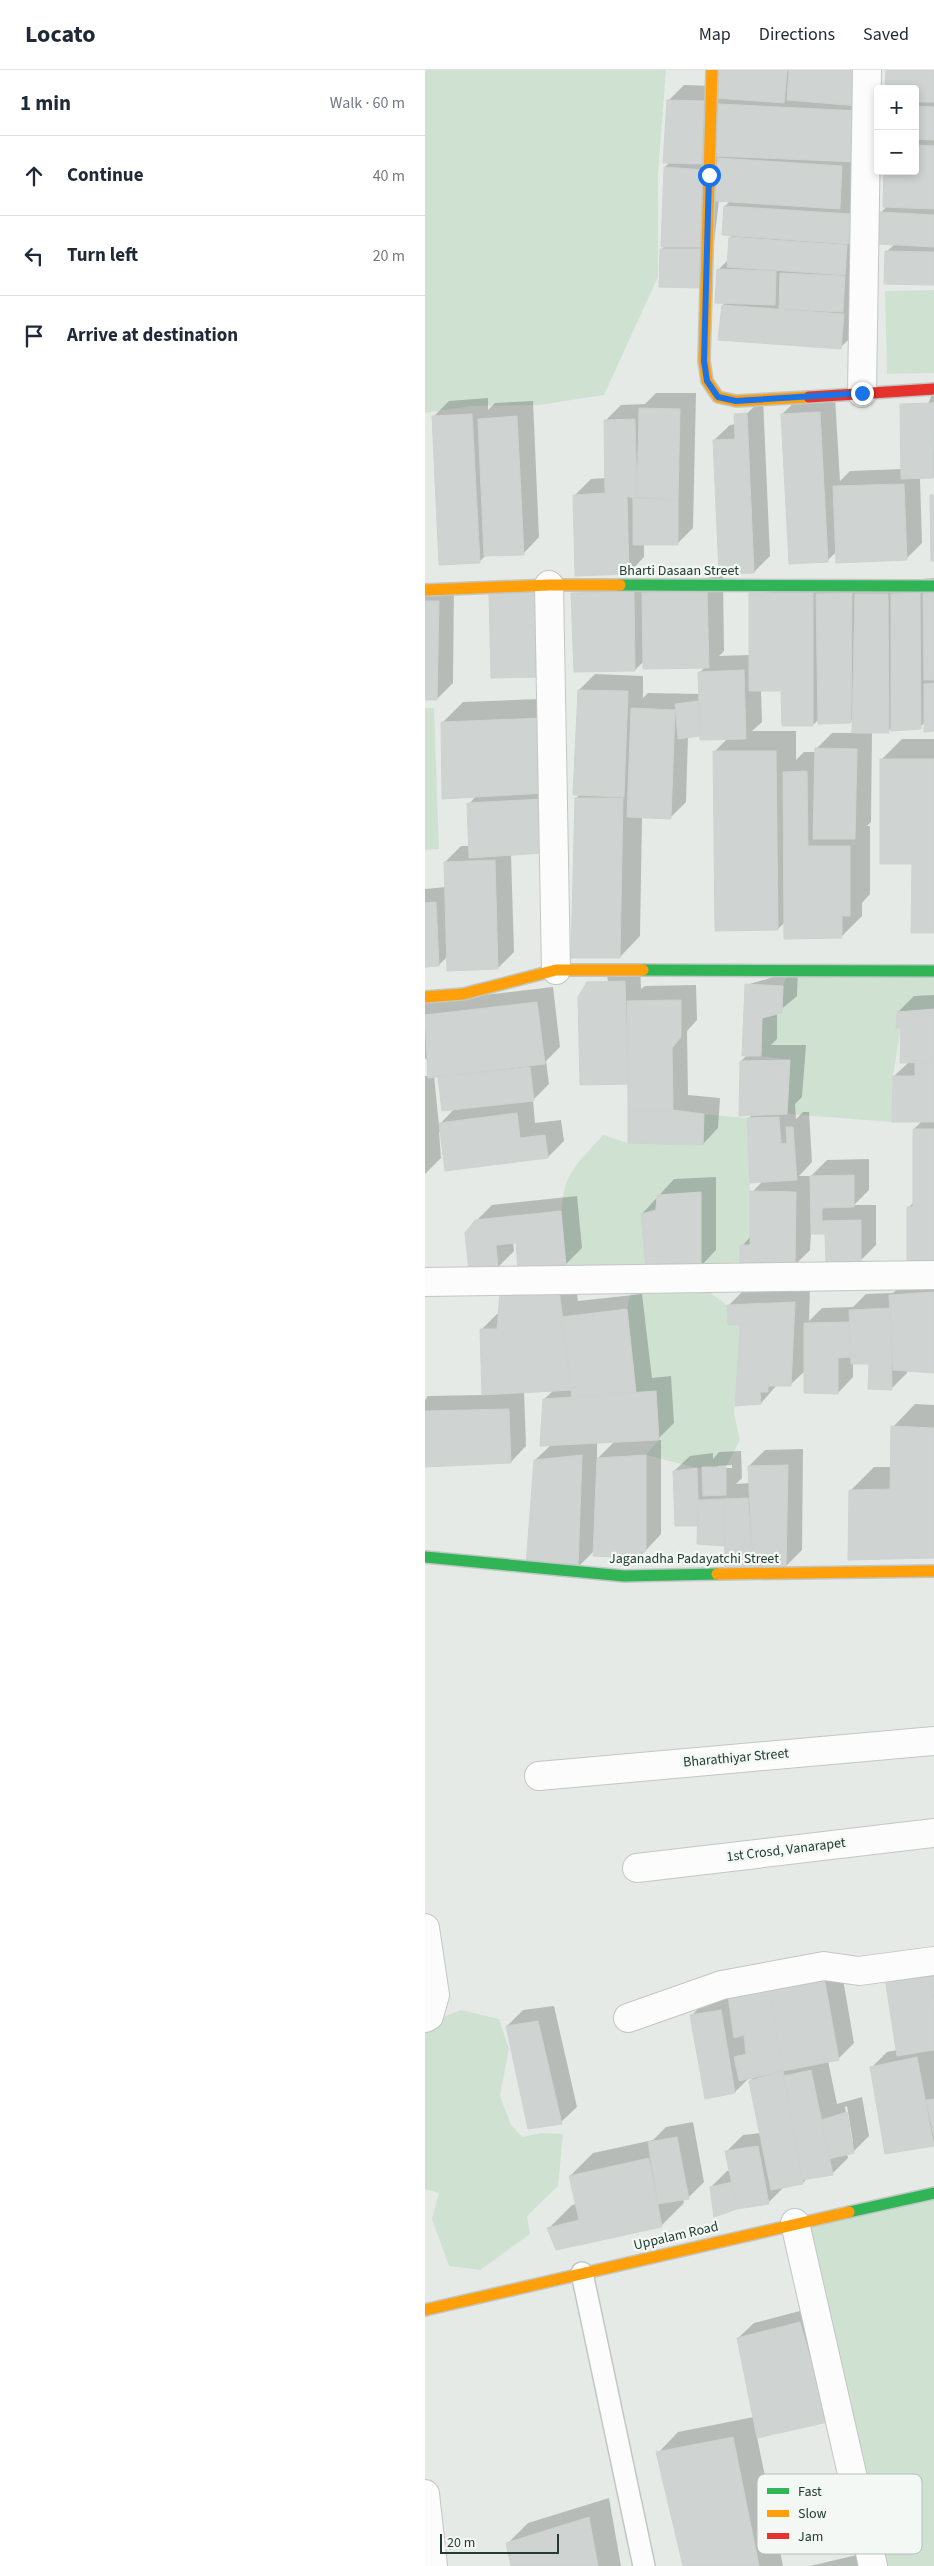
<!DOCTYPE html>
<meta charset="utf-8">
<style>
:root{--surface:#fff;--page:#f2f2f3;--text:#1f2937;--muted:#747a83;--line:#e0e1e3}
body{margin:0;font-family:"Source Sans 3",sans-serif;background:var(--page);color:var(--text)}
.controls{position:absolute;right:15px;top:15px;display:grid;overflow:hidden;border-radius:5px;box-shadow:0 2px 8px #0003}
.controls button{width:45px;height:45px;display:grid;place-items:center;padding:0;border:0;border-bottom:1px solid var(--line);background:var(--surface);color:var(--text);font:25px sans-serif}
.scale{position:absolute;left:15px;bottom:12px;width:119px;box-sizing:border-box;padding-left:5px;border:2px solid #233c31;border-top:0;font-size:14px;line-height:18px;white-space:nowrap;color:#233c31;-webkit-text-stroke:4px #f3f8f5;paint-order:stroke}
.stop{position:absolute;width:15px;height:15px;margin:-11px;border:4px solid #1a73e8;border-radius:50%;background:#fff}
.stop.end{background:#1a73e8;border-color:#fff;box-shadow:0 1px 5px #0008}
.list{margin:0;padding:0;list-style:none}
h2{display:flex;justify-content:space-between;align-items:center;height:65px;margin:0;padding:0 20px;font-size:21px}
h2 small{font-size:16px;font-weight:400;color:var(--muted)}
.list li{display:grid;grid-template-columns:32px 1fr auto;gap:15px;align-items:center;box-sizing:border-box;height:80px;padding:0 20px;border-top:1px solid var(--line)}
.list b{display:block;font-size:19px;white-space:nowrap}
.list em{font-size:16px;font-style:normal;color:var(--muted)}
.icon{flex:none;width:28px;height:28px;fill:none;stroke:currentColor;stroke-width:2;stroke-linecap:round;stroke-linejoin:round}
.map{position:relative;flex:none;width:509px;height:2496px;overflow:hidden}
header{display:flex;align-items:center;gap:30px;box-sizing:border-box;height:70px;padding:0 25px;background:var(--surface);border-bottom:1px solid var(--line)}
header strong{font-size:24px}
nav{display:flex;gap:28px;margin-inline-start:auto;font-size:18px}
main{display:flex}
aside{flex:1;background:var(--surface)}
.map>svg:first-child{display:block}
.green{fill:#cfe2d2}
.shadow{fill:#0003;fill-rule:evenodd}
.building{fill:#cfd3d1;stroke:#cdd3d0}
.lines{fill:none;stroke-linecap:round;stroke-linejoin:round}
.lane-casing{stroke:#c2c7c4;stroke-width:24}
.street-casing{stroke:#c2c7c4;stroke-width:30}
.fast-casing{stroke:#c1c7c4;stroke-width:14}
.slow-casing{stroke:#c1c7c4;stroke-width:14}
.jam-casing{stroke:#c1c7c4;stroke-width:14}
.lane{stroke:#fbfcfb;stroke-width:21}
.street{stroke:#fbfcfb;stroke-width:28}
.fast{stroke:#30b455;stroke-width:11}
.slow{stroke:#ff9f0a;stroke-width:11}
.jam{stroke:#e5322d;stroke-width:11}
.route{stroke:#1a73e8;stroke-width:6}
.labels{text-anchor:middle;dominant-baseline:central;stroke-width:4.5;stroke-linejoin:round;paint-order:stroke}
.street-label{font-size:14px;fill:#233c31;stroke:#f3f8f5}
.key{fill:#f3f8f5;stroke:#b5c0ba;stroke-width:1}
.key-label{font-size:14px;fill:#233c31}
</style>
<header>
<strong>Locato</strong>
<nav><a>Map</a><a>Directions</a><a>Saved</a></nav>
</header>
<main>
<aside>
<h2>1 min<small>Walk · 60 m</small></h2>
<ul class="list">
<li><svg class="icon" aria-label="ahead" viewBox="0 0 24 24"><path d="M12 20V5M6 11l6-6 6 6"/></svg><div><b>Continue</b></div><em>40 m</em></li>
<li><svg class="icon" aria-label="left" viewBox="0 0 24 24"><path d="M17 20v-9H6M10 6l-5 5 5 5"/></svg><div><b>Turn left</b></div><em>20 m</em></li>
<li><svg class="icon" aria-label="arrive" viewBox="0 0 24 24"><path d="M6 21V4h12l-3 4 3 4H6"/></svg><div><b>Arrive at destination</b></div></li>
</ul>
</aside>
<div class="map">
<svg width="509" height="2496" viewBox="0 0 509 2496">
<rect width="100%" height="100%" fill="#e5eae7"/>
<path class="green" d="M0 0H241L233 105V207L179 325 114 335 46 336 0 343Z
M509 220V303L462 304 460 221Z
M0 638H9L14 779 0 780Z
M364 900 509 901V939L472 942 471 958H476L468 1006 467 1052 362 1044 365 990 336 986 337 948 357 943 358 916Z
M279 1044 322 1048 325 1121V1175H315V1197H276V1122L232 1125 221 1199 141 1195C139 1169 132 1139 141 1114 147 1096 166 1079 178 1065L203 1073 278 1075Z
M207 1217 280 1219 302 1235 303 1255H315L309 1343 315 1370 301 1397 272 1398 221 1385 234 1370 231 1321 211 1323 202 1239Z
M36 1940 74 1949 84 1979 75 2026 86 2055 97 2067 116 2063 138 2064 133 2116 102 2146 105 2164 55 2200 24 2196 7 2149 14 2123 0 2119V1954Z
M509 2123V2496H448L370 2153Z"/>
<path class="shadow" d="M294 0H451L430 122 425 128 442 129 431 262 415 278 298 235 301 232 293 200 304 189 305 168 309 164H298L300 136 305 131 294 130 285 208 237 179 241 175 240 97 245 92 243 31 259 15 293 16Z
M462 0H509V213H460L461 182 470 174 456 143 490 101V19Z
M509 319V407L495 408 497 473 481 489 412 481 402 491 357 344 373 329 410 327 415 411 425 401 477 399Z
M231 323H271L268 458 252 474H219V487L204 503 150 425 166 409 181 408 180 351 196 335 220 334Z
M63 328V340L70 333 108 331 114 467 99 483 61 485 54 492 8 347 24 331Z
M338 328 345 486 329 502 295 503 289 370 305 355 311 354Z
M298 506 299 581 294 586 325 585V524L509 508V660L500 661V652L495 657H467L463 662H447L446 752 442 756H445V824L437 833V846L416 867 360 852 353 859 289 682 303 668 277 665 263 666 261 732 245 748 217 747 215 866 195 887 151 728 156 724 154 620 170 604 218 606V628L223 623 275 624V602L280 597 219 591 210 600 148 524ZM336 619H358L388 655 394 649 425 652 428 649V663H407L391 679V682H379L371 690V661H327L337 652Z
M0 515H29L28 613 12 629H0Z
M140 628 141 701 86 784 89 882 73 898 23 886 14 895 0 896V819L21 817 20 792 36 776H45L44 734 51 726 17 653 38 632Z
M477 669H509V861H487L488 793 456 690Z
M215 896 216 919 220 916 271 915 272 950 262 961 263 1025 295 1028 293 1058 278 1074 205 1013 180 897Z
M373 900 372 926 352 943V969L346 975H381L377 1027 370 1034 371 1049 378 1042H384L387 1092 374 1106H386L402 1090 444 1089V1120L429 1135H451V1175L435 1191 402 1163H386L385 1180 369 1196 317 1176 326 1166 327 1122 338 1111 323 1049 328 1044 316 991 322 985 321 915Z
M128 917 135 977 121 991 124 1014 108 1030 110 1053 136 1050 139 1071 123 1087 14 1062 16 1088 0 1104V1006H4L2 989H0V932ZM9 1006H14L18 1040 30 1038 14 1055Z
M509 925V1196L483 1138 489 1132V1059L497 1051 469 1006 484 992 473 942 489 926Z
M291 1107V1180L276 1196 217 1144 249 1109Z
M152 1126 157 1178 141 1194 105 1197 149 1205 153 1231 217 1224 227 1308 246 1306 249 1353 232 1370H236V1464L212 1490 193 1491 191 1485 170 1480 153 1497 110 1390 126 1375 119 1329 129 1320 99 1321 101 1376 86 1392 0 1396V1330L3 1326 58 1325 56 1260 72 1244H75L78 1212 94 1195 92 1172H88L89 1181 73 1197 51 1151 67 1135ZM190 1371 172 1389V1372Z
M509 1208V1302L482 1299V1303L466 1319 445 1292 428 1293V1307L413 1323 381 1300 365 1315H352L336 1333 316 1254 304 1235 320 1219 385 1217 384 1251 397 1238 428 1237 441 1224 468 1223 482 1209Z
M490 1334 509 1335V1486L424 1488 426 1420 449 1397H467L468 1357Z
M378 1379 377 1480 361 1496 302 1495 301 1475 274 1455 249 1401 265 1386 288 1383V1389L294 1382 316 1381 317 1408 311 1414 325 1413 324 1396 340 1380ZM307 1395V1398H293V1396Z
M414 1886 429 1973 413 1989 403 1991 412 2034 437 2027 444 2066 428 2082 422 2084 423 2088 407 2104 383 2107 378 2113 359 2117 343 2133 286 2117 302 2101H306L302 2081 318 2065 336 2063 325 2011 329 2007 324 2008 310 2022 266 1946 282 1930ZM422 2036 428 2072H426L420 2037Z
M509 1887V2075L461 2083 446 1998 462 1982 472 1980Z
M129 1936 152 2037 136 2052 82 1956 98 1940Z
M268 2052 279 2112 263 2128 258 2129 259 2133 236 2156 124 2158 147 2135 152 2134 145 2106 168 2083 228 2070 241 2057Z
M390 2237 418 2335 332 2367 358 2496H260L233 2383 253 2362 329 2347 313 2268 329 2253Z
M184 2428 196 2496H87L82 2474 103 2453Z
M453 2480 456 2496H385Z"/>
<path class="building" d="M293 0H362L359 33 291 28Z
M364 0H437L434 36 362 30Z
M461 0H509V32H490V19H460Z
M242 30 279 31 277 94 238 93Z
M293 34 435 41 432 92 290 86Z
M490 36 509 37V70L490 69Z
M490 75 509 76V139L458 137 459 101H490Z
M293 88 417 96 415 139 290 131Z
M239 97 280 100 277 177H236Z
M299 136 426 144 424 174 297 165Z
M455 142 509 145V177L453 174Z
M304 167 422 175 420 205 302 197Z
M235 179H278L277 218 234 217Z
M460 181 509 182V215L459 214Z
M292 199 351 201 350 235 290 233Z
M355 203 420 206 418 242 354 239Z
M297 235 419 244 416 279 293 270Z
M507 333H509L508 408Z
M507 333 508 408 476 409 475 334Z
M214 338 255 339 253 430 212 427Z
M395 342 403 492 364 494 356 344Z
M322 343 329 503 294 504 288 370 310 369 309 344Z
M47 344 55 493 14 495 7 346Z
M92 346 99 485 59 486 53 349Z
M210 349 212 427 208 428 202 426 204 504 150 506 148 425 180 423 179 350Z
M479 414 482 490 411 493 408 416Z
M505 425H509V491H506Z
M208 428 253 430V475H208Z
M209 521 210 601 149 602 146 523Z
M282 521 284 598 218 599 217 523Z
M119 522 121 607 66 608 64 524Z
M324 523H388V656H357L356 621H324Z
M427 523 426 653 393 654 391 524Z
M495 523 496 659 466 661V524Z
M509 523V610H499L498 524Z
M430 524H463L464 663H427Z
M0 531H14L12 630H0Z
M319 600 321 669 275 670 273 602Z
M509 613V661L499 662V614Z
M153 620 203 621 199 727 148 725Z
M273 631 275 666 253 669 250 634Z
M206 638 250 640 246 749 202 747Z
M120 648 121 723 17 729 16 652Z
M390 678 432 679 430 769H388Z
M288 681H351L353 860 290 861Z
M455 689H509V863H486L487 794H455Z
M382 701 383 776H425V846H417V868L359 869 358 702Z
M150 728H198L195 888H146Z
M118 729 119 783 44 788 42 733Z
M70 790 73 899 22 901 19 792Z
M11 832 14 896 0 897V833Z
M200 911 203 1014 155 1015 153 927 162 912Z
M320 914 358 916 357 943 337 948 336 986H317Z
M256 930V967L247 978 248 1040 203 1041 202 931Z
M112 932 120 994 3 1008 0 945Z
M509 939V992L475 993 476 958H471L472 942Z
M365 990 362 1044 314 1046 315 991Z
M509 992V1052H467L468 1006H490V993Z
M105 997 109 1031 17 1041 13 1007Z
M248 1040 279 1044 278 1075 203 1073V1041Z
M92 1043 95 1068 120 1065 123 1088 20 1101 14 1053Z
M354 1047 356 1074 362 1073 361 1057H368L372 1110 325 1113 322 1048Z
M488 1059H509V1198H482V1137H488Z
M429 1105V1137L397 1138V1151L436 1150V1192H401L400 1164H386L385 1106Z
M325 1121 371 1122 370 1197H315V1175H325Z
M276 1122V1197L221 1199 216 1144 231 1140 232 1125Z
M136 1141 141 1195 93 1199 91 1173 71 1175 73 1199 44 1202 40 1163 50 1150Z
M76 1211 134 1220 147 1320 57 1325 55 1259H72Z
M509 1222V1303L468 1300 464 1225Z
M370 1232 366 1316H343V1322H335L336 1334 310 1336 315 1255H303L302 1235Z
M466 1238 467 1320 443 1319 444 1294H426L424 1240Z
M202 1239 211 1322 147 1328 136 1247Z
M424 1252 426 1287 413 1288V1324L379 1323V1253Z
M231 1321 234 1370 115 1376 118 1329Z
M84 1339 86 1393 0 1397V1341Z
M466 1356 509 1358V1488L423 1490 424 1420 465 1419Z
M157 1385 153 1498 101 1496 109 1390Z
M221 1385V1481L210 1485 213 1492H192L190 1487 168 1486 172 1388Z
M363 1395 361 1497 328 1496 323 1396Z
M277 1397H301V1425L278 1426Z
M272 1398 274 1456H250L248 1401Z
M323 1428 328 1496H300L299 1429Z
M299 1429 300 1476 272 1474 273 1430Z
M509 1897V1926L504 1898Z
M504 1898 509 1932V1980L472 1986 460 1908Z
M398 1901 414 1990 358 2001 343 1911Z
M343 1911 358 2001 314 2011 309 1987 321 1984 319 1965 309 1968 302 1919Z
M296 1940 310 2023 280 2029 265 1945Z
M113 1951 137 2054 103 2059 81 1956Z
M492 1987 509 2076 460 2084 445 1997Z
M386 2000 408 2105 377 2110 359 2006Z
M358 2001 378 2114 346 2120 324 2011Z
M509 2029V2066L501 2030Z
M422 2042 429 2083 404 2089 396 2050Z
M252 2067 264 2129 233 2134 223 2072Z
M333 2076 344 2134 312 2139 300 2081Z
M224 2088 237 2157 131 2180 122 2158 154 2150 144 2106Z
M307 2112 312 2139 289 2147 285 2117Z
M375 2252 403 2352 332 2368 312 2268Z
M308 2367 334 2496H258L231 2382Z
M164 2447 173 2496H86L81 2473Z"/>
<g class="lines">
<defs>
<path id="lane" d="M157 2203 219 2496"/>
<path id="street" d="M437 323 442 0
M124 515 131 900
M0 1212 509 1205
M114 1706 509 1671
M212 1798 509 1763
M0 1858 10 1925 4 1946 0 1948
M203 1948 297 1915 399 1896 434 1901 509 1891
M370 2153 448 2496
M0 2424 8 2496"/>
<path id="fast" d="M195 515 509 516
M218 900 509 901
M0 1487 199 1506 292 1504
M424 2142 509 2123"/>
<path id="slow" d="M287 0 279 291 282 311 293 327 311 331 384 327
M0 520 124 515H195
M0 927 38 924 131 900H218
M292 1504 509 1501
M0 2240 424 2142"/>
<path id="jam" d="M384 327 509 319"/>
</defs>
<use href="#lane" class="lane-casing"/>
<use href="#street" class="street-casing"/>
<use href="#fast" class="fast-casing"/>
<use href="#slow" class="slow-casing"/>
<use href="#jam" class="jam-casing"/>
<use href="#lane" class="lane"/>
<use href="#street" class="street"/>
<use href="#fast" class="fast"/>
<use href="#slow" class="slow"/>
<use href="#jam" class="jam"/>
</g>
<g class="lines">
<path class="route" d="M284 105 279 291 282 311 293 327 311 331 437 323"/>
</g>
<g class="labels">
<g class="street-label">
<text x="254" y="501">Bharti Dasaan Street</text>
<text x="269" y="1489">Jaganadha Padayatchi Street</text>
<text transform="translate(311 1688) rotate(-5)">Bharathiyar Street</text>
<text transform="translate(361 1780) rotate(-7)">1st Crosd, Vanarapet</text>
<text transform="translate(251 2166) rotate(-13)">Uppalam Road</text>
</g>
</g>
<rect x="332" y="2404" width="165" height="80" rx="8" class="key"/>
<rect x="342" y="2418" width="22" height="6" fill="#30b455"/>
<rect x="342" y="2440" width="22" height="7" fill="#ff9f0a"/>
<rect x="342" y="2463" width="22" height="6" fill="#e5322d"/>
<g class="key-label">
<text x="373" y="2426">Fast</text>
<text x="373" y="2448">Slow</text>
<text x="373" y="2471">Jam</text>
</g>
</svg>
<div class="controls">
<button>+</button>
<button>−</button>
</div>
<div class="scale">20 m</div>
<div class="stop" style="left:284px;top:105px"></div>
<div class="stop end" style="left:437px;top:323px"></div>
</div>
</main>
